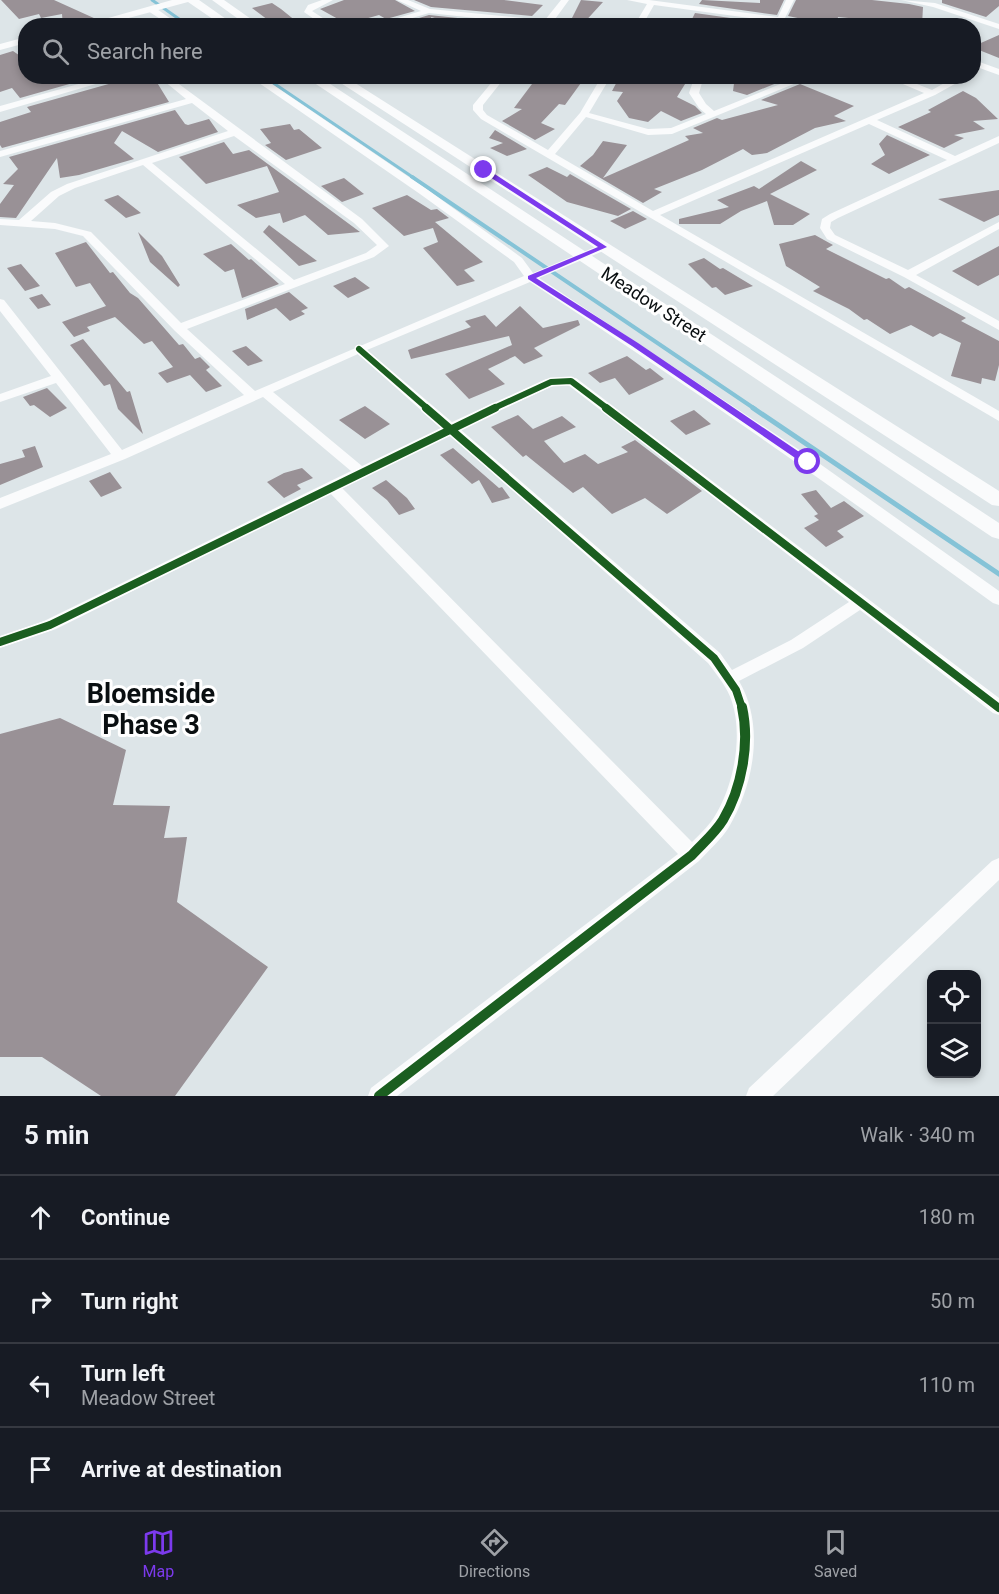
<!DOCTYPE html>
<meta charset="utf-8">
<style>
:root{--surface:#171b24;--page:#20242c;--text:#f1f3f6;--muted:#9ea1a6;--line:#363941;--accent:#7c3aed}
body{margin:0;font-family:Roboto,sans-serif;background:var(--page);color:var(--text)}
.controls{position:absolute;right:18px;bottom:18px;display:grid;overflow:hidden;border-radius:12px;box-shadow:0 3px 9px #0003}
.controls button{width:54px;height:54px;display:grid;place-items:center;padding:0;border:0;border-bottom:2px solid var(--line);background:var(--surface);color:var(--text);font:30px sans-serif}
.stop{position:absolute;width:18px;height:18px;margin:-14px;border:4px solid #7c3aed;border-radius:50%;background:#fff}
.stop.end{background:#7c3aed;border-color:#fff;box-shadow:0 2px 6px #0008}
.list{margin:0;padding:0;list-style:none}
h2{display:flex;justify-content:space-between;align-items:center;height:78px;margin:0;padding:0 24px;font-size:26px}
h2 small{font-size:20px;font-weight:400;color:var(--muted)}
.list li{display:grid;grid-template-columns:39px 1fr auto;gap:18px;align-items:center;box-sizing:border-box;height:84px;padding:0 24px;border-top:2px solid var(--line)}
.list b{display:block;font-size:22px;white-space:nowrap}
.list p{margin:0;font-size:20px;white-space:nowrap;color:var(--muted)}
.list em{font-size:20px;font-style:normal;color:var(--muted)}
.icon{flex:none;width:33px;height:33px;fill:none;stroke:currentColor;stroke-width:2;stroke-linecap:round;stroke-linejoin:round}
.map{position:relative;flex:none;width:999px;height:1096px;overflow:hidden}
.search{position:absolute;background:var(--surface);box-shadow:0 3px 9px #0003;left:18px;right:18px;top:18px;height:66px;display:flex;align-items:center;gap:15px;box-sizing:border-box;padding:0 21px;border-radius:24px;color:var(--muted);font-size:22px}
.sheet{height:414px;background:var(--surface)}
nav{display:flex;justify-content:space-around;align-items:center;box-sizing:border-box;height:84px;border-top:2px solid var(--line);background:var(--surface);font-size:16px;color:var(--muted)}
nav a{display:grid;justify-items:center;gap:3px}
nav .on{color:var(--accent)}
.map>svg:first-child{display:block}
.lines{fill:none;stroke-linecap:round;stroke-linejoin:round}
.stream-far2{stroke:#85c3d7;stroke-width:3}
.stream-far1{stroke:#85c3d7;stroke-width:4}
.stream{stroke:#85c3d7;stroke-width:5}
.building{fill:#999196}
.minor{fill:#fafbfc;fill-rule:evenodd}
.tertiary{fill:#fafbfc;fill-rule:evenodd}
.cycleway-far2-casing{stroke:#fff;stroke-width:9}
.cycleway-far1-casing{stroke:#fff;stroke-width:11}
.cycleway-casing{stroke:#fff;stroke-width:14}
.cycleway-far2{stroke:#1b5e20;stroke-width:6}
.cycleway-far1{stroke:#1b5e20;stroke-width:8}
.cycleway{stroke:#1b5e20;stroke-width:10}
.route{fill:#7c3aed}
.labels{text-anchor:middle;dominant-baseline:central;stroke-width:6;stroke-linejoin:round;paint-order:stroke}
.far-street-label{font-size:18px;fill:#0a0f11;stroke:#fff}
.district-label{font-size:27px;font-weight:bold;fill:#0a0f11;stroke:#fff}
</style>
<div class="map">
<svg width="999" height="1096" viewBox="0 0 999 1096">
<rect width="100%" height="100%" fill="#dde5e8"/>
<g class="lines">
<path class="stream-far2" d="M152 0 189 26
M263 76 414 178"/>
<path class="stream-far1" d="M412 177 755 409"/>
<path class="stream" d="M753 408 999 574"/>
</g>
<path class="building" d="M1 0H54L96 19 78 26H63L62 14 41 18 39 14 19 19Z
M344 0H395L415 11 386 19 379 15 347 24 320 9Z
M414 0H504L543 5 532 16 431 7Z
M581 0 603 2 581 26H568Z
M702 0 760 3V0H784L777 15 699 4Z
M796 0H872L909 4 923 7 922 25 838 17 836 26 788 16Z
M942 0H999V6L986 17 942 3Z
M272 3 281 9 302 26H276L252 8Z
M695 13 788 26H758L714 19 712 22 692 19Z
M429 15 523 25 496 26 457 21 454 23 431 17 432 20 410 26 396 25Z
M999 35V58L974 48V46Z
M13 51 26 60V76H75L80 81 20 98 12 88 0 92V55Z
M137 76H153L169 102 2 148 0 145V122L31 112 27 107Z
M538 76H586L565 105 559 104 541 123 555 129 535 140 502 121 522 109 514 108Z
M620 76H690L677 97 695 106 702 113 681 121 661 111 648 122 629 118 617 101 623 92 612 91Z
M735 76H786L789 78 747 95 733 91Z
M800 84 854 106 834 116 846 121 815 128 767 153 752 155 743 149 702 170 654 189 662 192 643 203 580 166 593 155 603 141 627 145 603 178 689 140 685 136 703 133 693 128 717 118 722 120 778 105 761 100Z
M963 91 976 98 998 119 973 121 985 129 954 135 964 138 944 148 898 127 931 112 928 110Z
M175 110 185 124 188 125 209 119 218 132 158 152 122 131 114 143 134 159 79 175 60 178 57 158 16 218 0 217V204L14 185 3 184 18 169 9 157Z
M290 124 294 130 299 129 322 148 286 160 265 145 271 143 260 129Z
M495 130 527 149 507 156 490 148 503 143 489 138Z
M887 135 930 155 889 174 871 164 885 155 879 144Z
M224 142 233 154 249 150 360 232 328 235 305 215 283 223 280 213 256 218 237 205 279 192 267 166 206 184 179 157Z
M801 161 817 170 770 194 810 214 793 225H774L767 201 741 211 720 224H679V219L729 207 717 200 754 186 759 189Z
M547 167 567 177 570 174 631 209 618 216 567 202 528 175Z
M344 178 364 194 342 202 321 186Z
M999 190V215L984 222 938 199Z
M118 195 141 213 126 218 104 200Z
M407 195 431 210 437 209 449 218 435 222 483 262 464 270 475 281 457 286 423 248 438 242 433 228 404 236 372 208Z
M633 211 647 219 625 229 610 221Z
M269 225 317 261 299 266 263 232Z
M138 232 162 256 180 285 178 287 150 262Z
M815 235 833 245 826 249 886 279 889 278 905 289 909 287 966 318 961 321 999 341V365L995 381 982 378 981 384 951 376 961 343 940 333 933 337 911 325 890 334 867 319 864 320 849 309 813 291 820 287 786 266 779 244Z
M86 242 110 273 113 272 130 293 138 298 179 345 183 344 195 359 200 357 210 367 206 370 222 386 206 392 190 375 167 383 158 373 173 367 152 341 144 344 115 317 87 327 90 331 74 337 62 322 106 306 90 283 76 287 55 253Z
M231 244 249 260 251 259 279 284 242 298 234 269 225 272 203 254Z
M999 246V275L978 286 952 271Z
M704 258 720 269 723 268 753 286 725 295 716 287 712 288 688 264Z
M21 264 40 286 25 291 7 268Z
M355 277 370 288 348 298 333 286Z
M289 292 308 308 301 311 305 314 290 321 276 308 247 320 245 309Z
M42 294 51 305 38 309 29 298Z
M520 306 543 328 578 320 580 325 534 348 543 356 524 364 515 356 488 369 505 384 469 399 445 374 512 345 509 336 411 359 408 350 471 327 465 321 485 315 496 327Z
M83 339 127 392 130 391 143 434 118 409 110 384 104 386 70 345Z
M246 346 263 361 248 366 232 351Z
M627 356 646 370 650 368 664 379 629 395 615 378 600 383 588 373Z
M47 388 67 408 50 417 34 405 30 406 23 397Z
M365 406 390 424 365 439 339 420Z
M694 410 711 424 686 435 670 421Z
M518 415 533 429 562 416 576 427 544 441 564 463 585 454 598 464 628 452 621 447 635 440 702 491 667 514 645 498 612 514 583 487 573 493 526 455 523 457 491 427Z
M35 446 43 467 0 485V464L25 457 22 450Z
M453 448 499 488 502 487 510 498 492 503 479 480 472 484 440 455Z
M302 468 313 478 297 485 301 489 284 498 267 482 284 473Z
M110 472 122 488 101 497 89 481Z
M386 480 407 498 415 509 399 515 387 500 372 488Z
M816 490 831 508 844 501 864 516 837 531 844 537 826 547 804 528 819 520 814 516 818 514 801 494Z
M60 718 126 750 113 805 170 806 164 838 187 837 177 902 268 967 175 1096H101L42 1057H0V734Z"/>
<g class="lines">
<path class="minor" d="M322 0H333L312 11 335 26H324L304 12 308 5Z
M397 0H408L430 9 545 20 561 0H569L550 26 429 13 386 26H371L421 11Z
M627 0H649L778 17 786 0H794L785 18 834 26H808L654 5 642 26H634L647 4Z
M901 0 935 3 999 24V29L933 7Z
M151 7H154L181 26H171L148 11 147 9Z
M974 60 999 69V75L974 66Z
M107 76H123L0 112V106Z
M158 76H168L362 219 389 246 374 257 187 329 255 391 524 276 514 262 420 194 249 76H260L428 190 522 258 533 273 600 245H608V249L539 278 813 459 999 591V605L993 603C841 493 688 385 530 282L367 350 452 422 546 379 576 378 999 698V715L993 713 860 610 803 648 739 681C765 725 754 784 729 827 721 840 709 850 699 861L397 1096H368L371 1088 678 854 330 493 56 629 0 648V636L44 621 351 471 263 397 125 459 0 509V498L111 454 56 383 0 402V394L51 376 0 311V299L4 300 122 450 244 395 175 331 83 236 55 229 0 225V219L19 220 51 192 67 184 228 131 192 103 0 157V151L186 99ZM234 136 354 223 377 245 366 253 294 280 152 163ZM143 165 285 284 181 323 91 232 55 223 31 221 59 196 75 188ZM358 354 441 428 362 466 273 392ZM568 385 849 602 791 640 732 670 720 653 460 429 553 386ZM449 434 708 663C717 675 728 688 732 702 743 736 734 784 716 814 710 825 701 833 692 842L342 488Z
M497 76H506L483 105V110L487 115 548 150 580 113 602 76H611L589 113 648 129 671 128 706 114 699 108 689 93 695 76H704L699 93 706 104 714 111 800 76H813L672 134 648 135 586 117 555 154 653 211 924 93 884 76H897L932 90 957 76H969L935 95 877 120 955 156 999 136V143L838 218 831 222 830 228 835 235 908 270 999 222V229L916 275 999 321V330L904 277 827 239 820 228 822 219 830 214 947 160 869 124 660 215 999 411V421L481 119 473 110V105Z
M999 858V880L773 1096H746L749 1088 992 861Z"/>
<path class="tertiary" d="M172 0H199L236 26H223L188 2 99 26H80Z
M212 0H224L261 26H248Z
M26 37V43L0 50V44Z
M304 76H318L999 523V539L992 537Z
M330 76H344L999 491V506L992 505Z"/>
<defs>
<path id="cycleway-far2" d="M359 349 428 409
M492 409 551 382 571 381 608 409"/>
<path id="cycleway-far1" d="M426 408 714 658 736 690 742 708
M606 408 999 708
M0 642 50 625 495 408"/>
<path id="cycleway" d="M379 1096 692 855C702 844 715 833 723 820 742 788 750 743 742 707"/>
</defs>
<use href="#cycleway-far2" class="cycleway-far2-casing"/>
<use href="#cycleway-far1" class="cycleway-far1-casing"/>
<use href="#cycleway" class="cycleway-casing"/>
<use href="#cycleway-far2" class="cycleway-far2"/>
<use href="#cycleway-far1" class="cycleway-far1"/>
<use href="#cycleway" class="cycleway"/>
</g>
<path class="route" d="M482 169H487L607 247 536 278 638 343 811 460V464H804L632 346 528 279V276L598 247 482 172Z"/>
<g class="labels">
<g class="far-street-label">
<text transform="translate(654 304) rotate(33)">Meadow Street</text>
</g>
<g class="district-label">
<text x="151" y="694">Bloemside<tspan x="151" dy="31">Phase 3</tspan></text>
</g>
</g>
</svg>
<div class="controls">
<button><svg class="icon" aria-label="locate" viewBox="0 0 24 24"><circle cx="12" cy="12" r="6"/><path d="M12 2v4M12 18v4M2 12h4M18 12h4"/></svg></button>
<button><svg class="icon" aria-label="layers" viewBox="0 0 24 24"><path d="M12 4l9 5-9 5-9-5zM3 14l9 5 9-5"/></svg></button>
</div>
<div class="stop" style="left:808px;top:462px"></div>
<div class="stop end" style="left:484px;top:170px"></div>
<div class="search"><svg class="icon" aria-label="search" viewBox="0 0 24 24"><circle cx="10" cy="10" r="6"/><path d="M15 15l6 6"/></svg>Search here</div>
</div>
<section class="sheet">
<h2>5 min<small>Walk · 340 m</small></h2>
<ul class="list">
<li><svg class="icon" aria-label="ahead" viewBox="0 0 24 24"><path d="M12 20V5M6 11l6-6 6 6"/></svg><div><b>Continue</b></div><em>180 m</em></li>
<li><svg class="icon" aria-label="right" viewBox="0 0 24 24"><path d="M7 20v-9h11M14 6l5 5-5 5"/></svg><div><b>Turn right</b></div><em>50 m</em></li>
<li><svg class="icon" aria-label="left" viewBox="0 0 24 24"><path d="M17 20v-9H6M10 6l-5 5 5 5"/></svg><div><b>Turn left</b><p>Meadow Street</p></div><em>110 m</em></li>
<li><svg class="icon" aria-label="arrive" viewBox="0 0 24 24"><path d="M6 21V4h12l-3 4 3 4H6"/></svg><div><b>Arrive at destination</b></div></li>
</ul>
</section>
<nav>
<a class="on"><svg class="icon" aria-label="map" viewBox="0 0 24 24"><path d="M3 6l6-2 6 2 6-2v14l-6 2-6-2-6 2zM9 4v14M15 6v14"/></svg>Map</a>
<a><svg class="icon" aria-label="directions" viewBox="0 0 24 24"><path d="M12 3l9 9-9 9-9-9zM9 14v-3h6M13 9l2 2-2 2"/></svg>Directions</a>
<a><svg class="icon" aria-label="saved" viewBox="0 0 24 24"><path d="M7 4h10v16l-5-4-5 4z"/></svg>Saved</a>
</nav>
